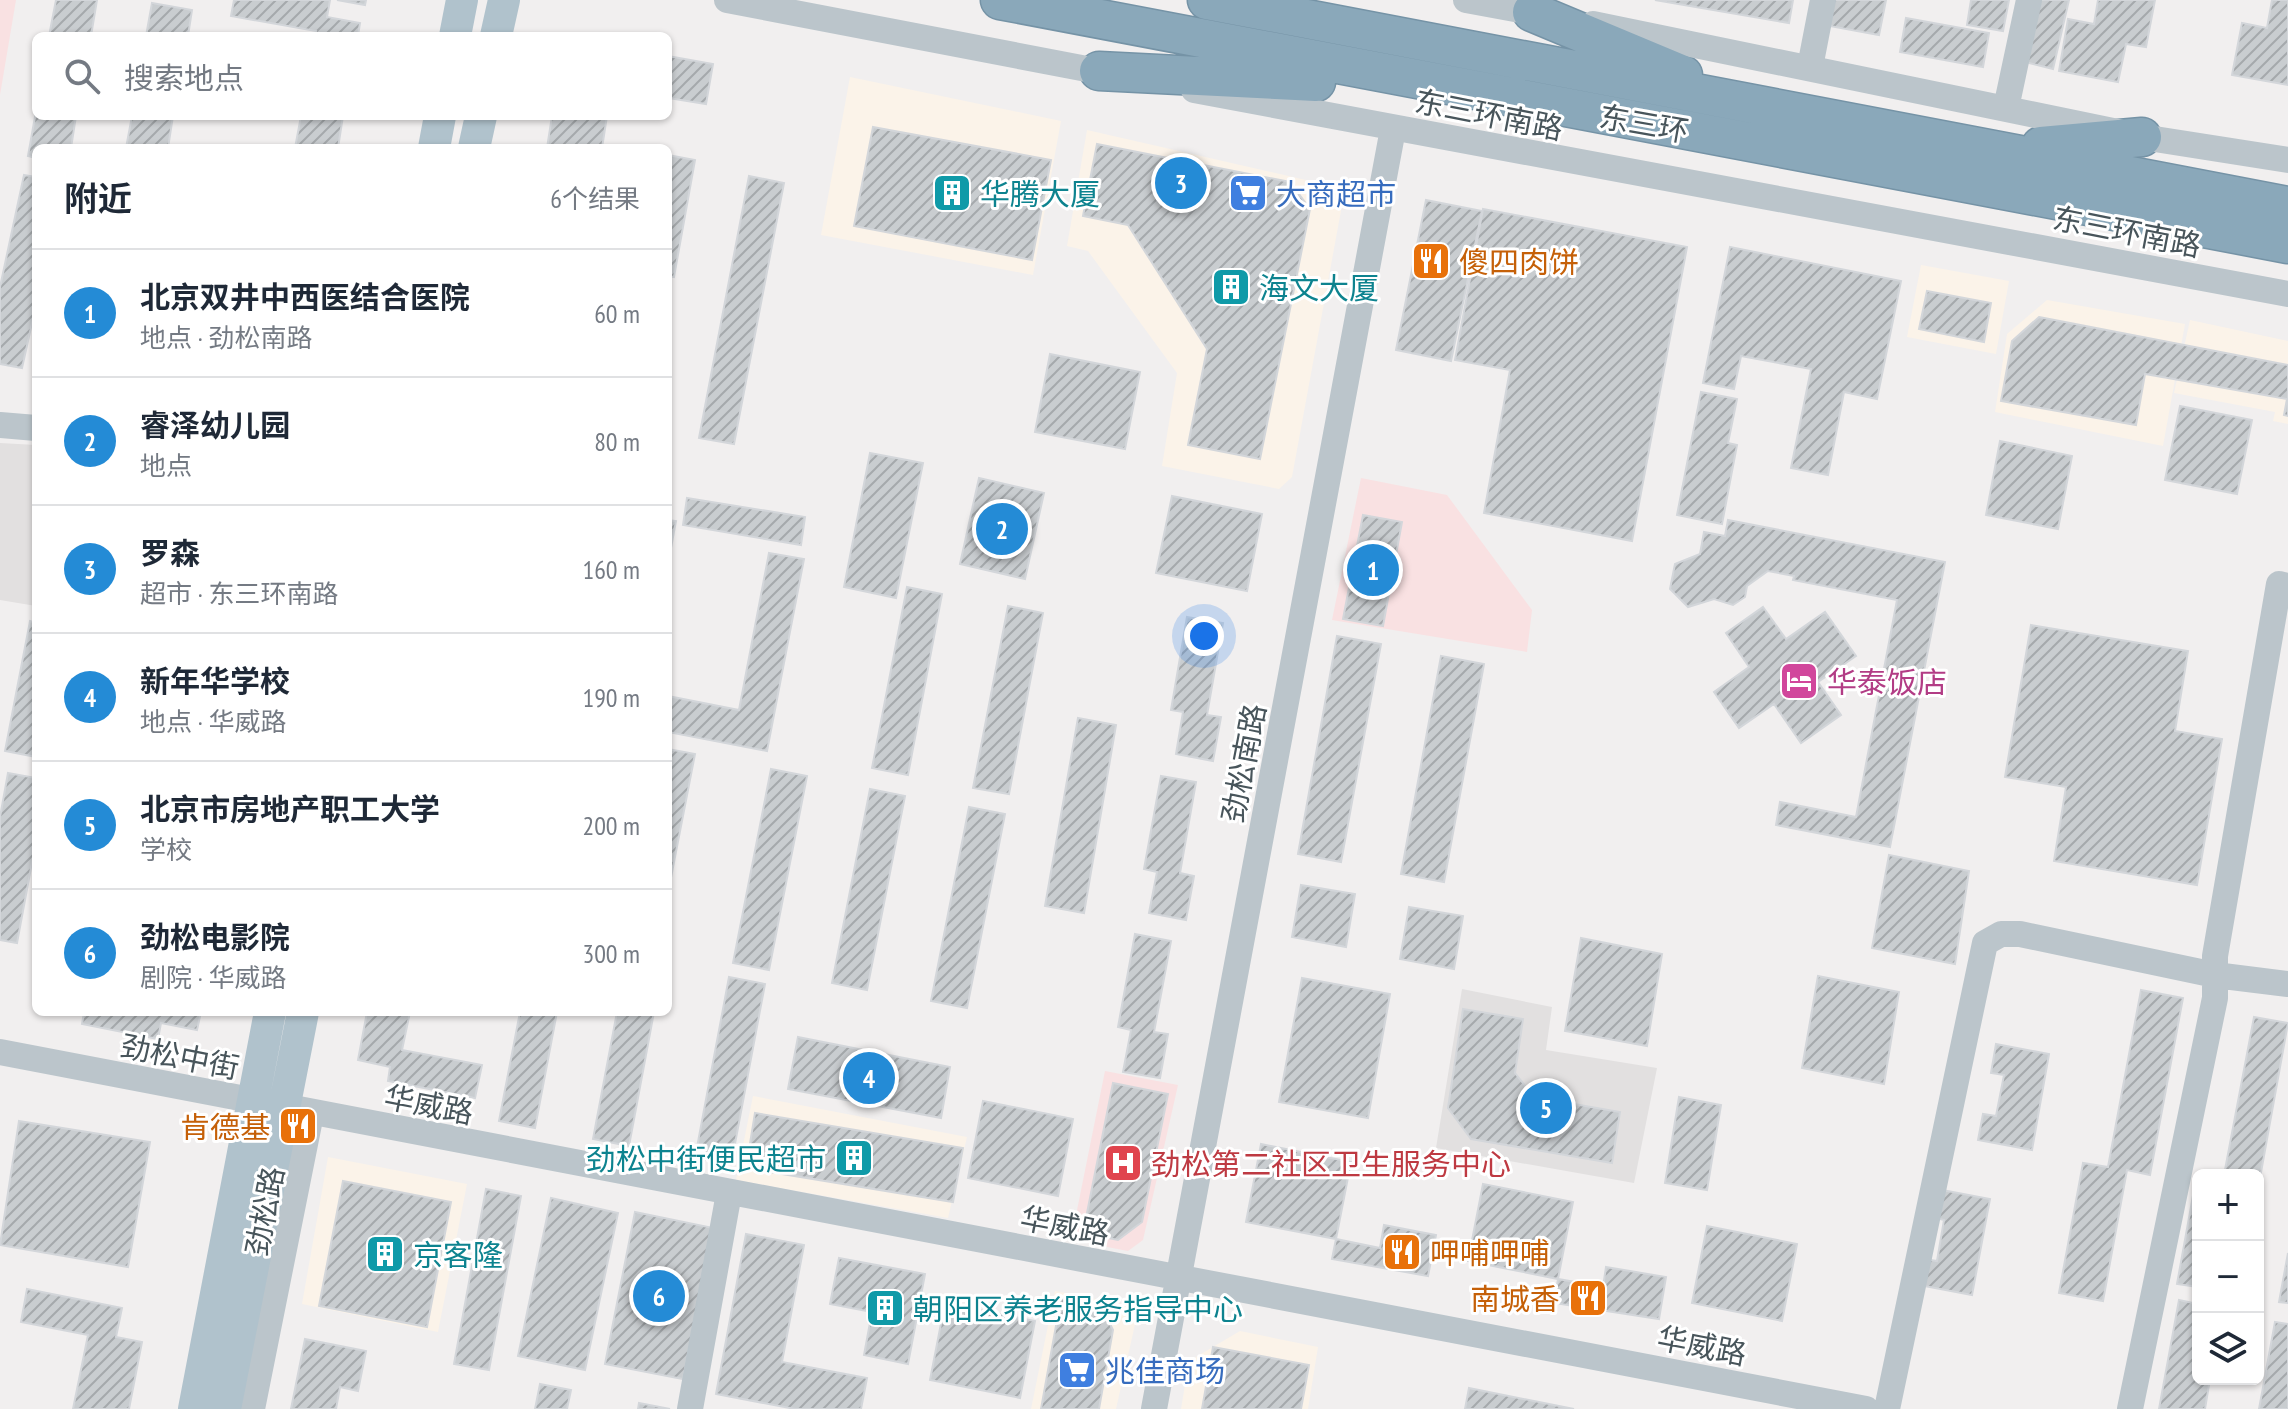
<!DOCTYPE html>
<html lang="zh">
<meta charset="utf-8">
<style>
:root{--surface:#fff;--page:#f6f6f7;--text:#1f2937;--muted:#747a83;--line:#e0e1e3;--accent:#248bd6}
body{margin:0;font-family:"PT Sans Narrow","Noto Sans SC",sans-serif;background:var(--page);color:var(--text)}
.controls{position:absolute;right:24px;bottom:24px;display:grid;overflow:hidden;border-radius:12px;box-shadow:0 2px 6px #0004}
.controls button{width:72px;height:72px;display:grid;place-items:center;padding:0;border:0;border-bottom:2px solid var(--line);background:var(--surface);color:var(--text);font:40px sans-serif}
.you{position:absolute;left:1204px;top:636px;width:28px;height:28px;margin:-20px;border:6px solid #fff;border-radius:50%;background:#1a73e8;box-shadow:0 0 0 12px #1a73e833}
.badge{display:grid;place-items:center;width:52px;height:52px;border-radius:50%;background:var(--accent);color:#fff;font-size:26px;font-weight:700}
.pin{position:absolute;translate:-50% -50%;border:4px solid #fff;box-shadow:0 2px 8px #0006}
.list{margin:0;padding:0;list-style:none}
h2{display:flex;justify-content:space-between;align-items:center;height:104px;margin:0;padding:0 32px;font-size:34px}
h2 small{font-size:26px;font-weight:400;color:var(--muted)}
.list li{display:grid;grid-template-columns:52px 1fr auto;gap:24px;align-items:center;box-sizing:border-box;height:128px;padding:0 32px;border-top:2px solid var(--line)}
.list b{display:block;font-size:30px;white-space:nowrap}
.list p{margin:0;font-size:26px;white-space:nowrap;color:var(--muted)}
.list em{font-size:26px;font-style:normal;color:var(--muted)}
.icon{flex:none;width:44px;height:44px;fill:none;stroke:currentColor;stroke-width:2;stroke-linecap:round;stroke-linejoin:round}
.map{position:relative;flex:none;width:2288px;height:1409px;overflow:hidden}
.search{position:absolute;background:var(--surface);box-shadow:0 2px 6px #0004;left:32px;top:32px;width:640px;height:88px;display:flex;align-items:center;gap:20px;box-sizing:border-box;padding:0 28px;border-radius:12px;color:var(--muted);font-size:30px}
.panel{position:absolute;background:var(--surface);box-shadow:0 2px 6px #0004;left:32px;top:144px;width:640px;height:872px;border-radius:12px}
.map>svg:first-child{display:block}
.commercial{fill:#fbf3e9}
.education{fill:#e2e0e0}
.medical{fill:#f9e1e2}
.building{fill:url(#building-hatch);stroke:#d3d6da;stroke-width:2}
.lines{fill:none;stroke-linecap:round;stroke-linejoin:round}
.highway-casing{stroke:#7593a6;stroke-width:41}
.minor{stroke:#bbc5cb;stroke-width:26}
.major{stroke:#b0c2cc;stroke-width:32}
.highway{stroke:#8aa8ba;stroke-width:38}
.labels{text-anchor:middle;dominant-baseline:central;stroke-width:6;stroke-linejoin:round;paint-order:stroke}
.street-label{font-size:30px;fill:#48555b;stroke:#fff}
.culture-label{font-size:30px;fill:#0d838f;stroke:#fff;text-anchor:start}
.shop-label{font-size:30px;fill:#366cbe;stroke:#fff;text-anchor:start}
.food-label{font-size:30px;fill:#c56008;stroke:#fff;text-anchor:start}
.hotel-label{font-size:30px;fill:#b23c85;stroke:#fff;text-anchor:start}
.health-label{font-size:30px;fill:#be3a42;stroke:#fff;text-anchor:start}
</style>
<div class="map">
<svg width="2288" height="1409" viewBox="0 0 2288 1409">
<defs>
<pattern id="building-hatch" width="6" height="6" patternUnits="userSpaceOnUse" patternTransform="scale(2)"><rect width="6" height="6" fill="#c9cdd0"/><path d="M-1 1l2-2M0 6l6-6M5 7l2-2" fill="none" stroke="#a5a9ac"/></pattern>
</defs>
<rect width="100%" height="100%" fill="#f1efef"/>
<path class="commercial" d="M850 77 1061 121 1033 275 821 235Z
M1087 130 1345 189 1292 477 1279 489 1162 466 1177 373 1088 251 1067 246Z
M1921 265 2009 281 1996 354 1907 337Z
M2047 300 2185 324 2163 446 1995 412 2007 334Z
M2190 320 2288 341V424L2273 421 2275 412 2174 393Z
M753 1096 967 1137 948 1218 736 1180Z
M328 1157 467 1184 438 1332 302 1304Z
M1055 1291 1132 1306 1136 1320 1116 1409H1031Z
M1240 1331 1318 1347 1308 1409H1181L1189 1361Z"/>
<path class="education" d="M0 443 36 445V606L0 600Z
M1462 989 1552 1007 1546 1050 1657 1068 1634 1183 1436 1148Z"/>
<path class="medical" d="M0 0H16L0 95Z
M1361 478 1447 495 1532 610 1527 652 1332 620Z
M1105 1071 1178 1085 1143 1240 1128 1251 1071 1240Z"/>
<path class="building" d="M56 0H97L91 36H49Z
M234 0H330L327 17 360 23 358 36H315L316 31 231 16Z
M337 0H366L365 5Z
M1655 0H1793L1789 23Z
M1824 0H1886L1879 35 1819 24Z
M1971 0H2009L2003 31 1967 25Z
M2035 0H2069L2053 69 2021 61Z
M2098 0H2155L2146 47 2126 44 2118 82 2059 71 2068 19 2094 24Z
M2272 0H2288V85L2232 75 2242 23 2267 28Z
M152 3 192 10 188 36H146Z
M1906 18 1989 33 1983 67 1900 52Z
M668 56 713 64 706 104 668 98Z
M36 111V116H76L71 148H36V158L28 156Z
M132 116H173L168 148H126Z
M301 116H343L338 148H295Z
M552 116H607L602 148H547Z
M873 127 1051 160 1032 260 854 226Z
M1097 144 1290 182 1310 209 1260 459 1188 445 1207 349 1128 225 1083 216Z
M668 155 695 160 674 277 668 276Z
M24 175 36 177V305L22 368 0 364V287Z
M749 176 784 183 734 444 699 438Z
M1426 200 1482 211 1451 361 1396 350Z
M1483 209 1687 247 1632 541 1484 513 1510 370 1455 360Z
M1730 247 1901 281 1877 399 1844 392 1828 475 1791 468 1811 369 1741 356 1734 389 1703 383Z
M1927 291 1991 303 1984 342 1919 329Z
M2039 317 2288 365V416L2284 415 2287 399 2145 374 2136 425 2001 401 2012 341Z
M1050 354 1140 372 1125 449 1035 432Z
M1701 392 1737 399 1728 443 1737 445 1722 524 1677 515Z
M2180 406 2252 420 2237 494 2165 480Z
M2000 441 2072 456 2058 529 1986 515Z
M870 453 923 463 896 598 844 587Z
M979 478 1044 493 1025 579 960 564Z
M1172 496 1262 514 1247 591 1156 573Z
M687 498 805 517 801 545 683 525Z
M1363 515 1402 522 1383 626 1343 619Z
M668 520 676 521 668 564Z
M1728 520 1945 562 1890 847 1776 825 1780 802 1856 817 1897 600 1793 580 1794 576 1768 571 1747 586 1745 597 1733 605 1714 599 1688 607 1670 589 1675 564 1700 554 1704 532 1725 536Z
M769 553 804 559 767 751 668 732V696L739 710Z
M907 587 942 594 908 775 872 768Z
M1008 606 1043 613 1009 794 973 788Z
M1763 607 1786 639 1825 612 1856 656 1818 682 1841 715 1801 743 1774 704 1739 728 1714 692 1749 667 1726 633Z
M1187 617 1223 623 1207 715 1221 717 1213 761 1176 754 1183 712 1171 710Z
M30 621 36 623V757L5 751Z
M2031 625 2188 651 2175 731 2222 739 2197 885 2054 861 2066 787 2005 777Z
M1337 636 1381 644 1341 862 1298 854Z
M1441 656 1484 664 1444 882 1401 874Z
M1078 718 1116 725 1084 913 1045 906Z
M668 749 695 754 668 893Z
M771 769 807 776 769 970 733 963Z
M8 773 36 778V841L17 943 0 940V817Z
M1161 776 1196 782 1180 873 1194 876 1186 920 1149 913 1157 872 1144 869Z
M870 789 905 796 867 990 832 983Z
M969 807 1005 814 967 1008 931 1001Z
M1889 855 1969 871 1955 964 1872 948Z
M1301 885 1355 894 1346 947 1292 937Z
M1409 907 1463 916 1454 969 1400 959Z
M1135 934 1171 941 1154 1032 1168 1034 1160 1078 1123 1072 1131 1030 1118 1027Z
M1581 938 1662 954 1647 1046 1565 1031Z
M1818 976 1899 992 1884 1084 1802 1068Z
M729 977 765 984 731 1165 695 1158Z
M1302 978 1390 994 1368 1118 1279 1102Z
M2141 990 2183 998 2150 1175 2127 1170 2103 1301 2059 1293 2083 1163 2108 1167Z
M1463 1009 1523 1019 1515 1073 1534 1097 1620 1112 1612 1163 1471 1139 1448 1108Z
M84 1012H201L197 1030 161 1023 158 1039 82 1024Z
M367 1012H410L402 1050 482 1065 475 1098 388 1081 390 1067 358 1060Z
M520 1012H557L535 1128 499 1121Z
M617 1012H654L629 1146 593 1139Z
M2254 1017 2288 1023 2258 1189V1175H2224Z
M798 1037 950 1067 941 1118 788 1089Z
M1996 1044 2049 1054 2032 1150 1978 1140 1983 1114 1996 1116 2004 1075 1991 1073Z
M1113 1083 1168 1094 1142 1222 1118 1240 1083 1233Z
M1679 1097 1721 1105 1707 1190 1665 1183Z
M983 1101 1073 1119 1058 1196 968 1178Z
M755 1113 963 1148 953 1202 746 1168Z
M19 1121 150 1142 128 1267 0 1245Z
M1261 1144 1351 1162 1336 1239 1246 1222Z
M343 1181 451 1202 427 1327 319 1306Z
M1483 1184 1573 1202 1558 1279 1468 1261Z
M486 1189 521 1196 489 1370 454 1364Z
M1937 1189 1990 1199 1972 1295 1919 1285 1924 1259 1937 1261 1944 1220 1932 1217Z
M2194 1190 2198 1191V1287L2177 1284Z
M551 1198 618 1213 585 1370 518 1356Z
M635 1212 713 1228 683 1379 605 1364Z
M1384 1225 1436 1235 1428 1276 1332 1259 1336 1239 1380 1248Z
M1707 1226 1797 1244 1782 1321 1692 1303Z
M746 1234 804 1245 782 1362 867 1378 861 1409H795L716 1394Z
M2288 1253V1303L2279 1302Z
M839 1258 925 1274 908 1364 864 1355 872 1312 830 1304Z
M1606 1267 1666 1277 1659 1319 1554 1303 1558 1279 1603 1287Z
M27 1289 122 1308 116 1337 142 1342 129 1409H73L88 1335 21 1322Z
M1061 1298 1101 1306 1113 1330 1099 1409H1041Z
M2179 1300 2198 1304V1379H2210L2205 1409H2159Z
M945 1303 1035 1321 1020 1398 930 1380Z
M2275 1322 2288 1324V1409H2259Z
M305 1339 366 1351 358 1391 340 1387 336 1409H291Z
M1213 1347 1309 1365 1301 1409H1202Z
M540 1384 571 1390 567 1409H535Z
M1469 1388 1574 1409H1465Z
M639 1403 670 1409H638Z"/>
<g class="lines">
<defs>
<path id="highway" d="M1000 0C1429 85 1859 161 2288 244
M1207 0 2288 206
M1532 12 1683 75
M1099 71 1316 82
M2041 146 2142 137"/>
</defs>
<use href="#highway" class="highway-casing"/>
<path class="minor" d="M727 0 1113 74
M1466 0 1547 15
M1593 24 2142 137 2288 160
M1810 67 1823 0
M1194 90 2288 294
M2006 108 2029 0
M0 425 36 428
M0 1052 1866 1409
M252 1409 311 1114
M690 1409 729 1193
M1154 1409 1393 129
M1887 1409 1985 943 2001 934H2020L2215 975 2288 984
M2130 1409 2215 998V956L2279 584 2288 586"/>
<path class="major" d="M455 36 462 0
M496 36 504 0
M434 148 440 116
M474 148 481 116
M194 1409 270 1012
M225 1409 303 1012"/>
<use href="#highway" class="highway"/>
</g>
<defs>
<symbol id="building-square" viewBox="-11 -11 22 22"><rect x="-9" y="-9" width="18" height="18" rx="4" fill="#0f9aa8" stroke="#fff"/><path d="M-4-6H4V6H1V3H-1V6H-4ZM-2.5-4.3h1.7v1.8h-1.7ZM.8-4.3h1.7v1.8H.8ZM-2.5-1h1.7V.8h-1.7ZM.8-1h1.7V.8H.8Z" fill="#fff"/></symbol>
<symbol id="supermarket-square" viewBox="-11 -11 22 22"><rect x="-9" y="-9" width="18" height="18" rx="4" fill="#3f7fe0" stroke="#fff"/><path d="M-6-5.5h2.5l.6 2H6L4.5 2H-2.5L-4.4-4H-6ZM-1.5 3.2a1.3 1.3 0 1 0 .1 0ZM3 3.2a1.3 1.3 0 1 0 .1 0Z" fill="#fff"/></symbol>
<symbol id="restaurant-square" viewBox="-11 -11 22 22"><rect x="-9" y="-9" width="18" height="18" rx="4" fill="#e8710a" stroke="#fff"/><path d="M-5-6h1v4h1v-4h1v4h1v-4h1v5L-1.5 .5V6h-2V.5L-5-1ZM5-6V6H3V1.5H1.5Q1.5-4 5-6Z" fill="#fff"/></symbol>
<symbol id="hotel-square" viewBox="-11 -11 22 22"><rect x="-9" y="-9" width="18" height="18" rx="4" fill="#d1479c" stroke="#fff"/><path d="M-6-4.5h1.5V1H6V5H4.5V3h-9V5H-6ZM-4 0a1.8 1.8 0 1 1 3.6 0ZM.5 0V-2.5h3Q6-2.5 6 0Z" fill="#fff"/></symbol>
<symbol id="hospital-square" viewBox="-11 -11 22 22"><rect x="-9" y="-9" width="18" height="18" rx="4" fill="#e0444e" stroke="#fff"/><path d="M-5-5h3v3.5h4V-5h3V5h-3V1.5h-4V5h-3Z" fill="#fff"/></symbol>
</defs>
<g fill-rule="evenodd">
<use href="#building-square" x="930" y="171" width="44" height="44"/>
<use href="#supermarket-square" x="1226" y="171" width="44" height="44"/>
<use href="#restaurant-square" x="1409" y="239" width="44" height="44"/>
<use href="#building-square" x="1209" y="265" width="44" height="44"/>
<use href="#hotel-square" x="1777" y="659" width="44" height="44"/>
<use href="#restaurant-square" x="276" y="1104" width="44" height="44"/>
<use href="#building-square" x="832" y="1136" width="44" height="44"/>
<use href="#hospital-square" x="1101" y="1141" width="44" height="44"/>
<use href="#restaurant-square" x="1380" y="1230" width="44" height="44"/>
<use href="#building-square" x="363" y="1232" width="44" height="44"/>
<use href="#restaurant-square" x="1566" y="1276" width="44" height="44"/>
<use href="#building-square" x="863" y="1286" width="44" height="44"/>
<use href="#supermarket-square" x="1055" y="1348" width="44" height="44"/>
</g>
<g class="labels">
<g class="street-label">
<text transform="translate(1489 114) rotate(11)">东三环南路</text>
<text transform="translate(1644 123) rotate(10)">东三环</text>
<text transform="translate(2127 231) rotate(11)">东三环南路</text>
<text transform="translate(1243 763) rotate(-79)">劲松南路</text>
<text transform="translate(180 1056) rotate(11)">劲松中街</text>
<text transform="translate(429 1104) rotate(11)">华威路</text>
<text transform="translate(264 1211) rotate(-79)">劲松路</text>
<text transform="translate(1065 1225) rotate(11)">华威路</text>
<text transform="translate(1702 1345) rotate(11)">华威路</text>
</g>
<g class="culture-label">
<text x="980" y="193">华腾大厦</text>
<text x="1259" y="287">海文大厦</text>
<text x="826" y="1158" text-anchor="end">劲松中街便民超市</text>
<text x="413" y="1254">京客隆</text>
<text x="913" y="1308">朝阳区养老服务指导中心</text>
</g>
<g class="shop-label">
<text x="1276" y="193">大商超市</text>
<text x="1105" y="1370">兆佳商场</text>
</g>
<g class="food-label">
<text x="1459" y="261">傻四肉饼</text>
<text x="270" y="1126" text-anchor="end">肯德基</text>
<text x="1430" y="1252">呷哺呷哺</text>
<text x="1560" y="1298" text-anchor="end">南城香</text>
</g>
<g class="hotel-label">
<text x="1827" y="681">华泰饭店</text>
</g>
<g class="health-label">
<text x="1151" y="1163">劲松第二社区卫生服务中心</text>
</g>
</g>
</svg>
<div class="controls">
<button>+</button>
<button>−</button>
<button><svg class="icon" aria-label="layers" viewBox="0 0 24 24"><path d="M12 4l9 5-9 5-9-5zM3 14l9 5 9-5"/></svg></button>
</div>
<div class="you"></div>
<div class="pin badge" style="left:1373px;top:570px">1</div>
<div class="pin badge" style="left:1002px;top:529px">2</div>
<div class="pin badge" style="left:1181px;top:183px">3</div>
<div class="pin badge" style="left:869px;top:1078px">4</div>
<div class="pin badge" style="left:1546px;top:1108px">5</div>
<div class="pin badge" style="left:659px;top:1296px">6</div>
<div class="search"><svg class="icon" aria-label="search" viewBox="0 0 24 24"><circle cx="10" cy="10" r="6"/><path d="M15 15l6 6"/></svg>搜索地点</div>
<section class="panel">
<h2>附近<small>6个结果</small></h2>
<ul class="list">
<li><span class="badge">1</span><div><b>北京双井中西医结合医院</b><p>地点 · 劲松南路</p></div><em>60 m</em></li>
<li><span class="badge">2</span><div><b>睿泽幼儿园</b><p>地点</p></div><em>80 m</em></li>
<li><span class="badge">3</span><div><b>罗森</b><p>超市 · 东三环南路</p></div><em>160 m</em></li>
<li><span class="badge">4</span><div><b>新年华学校</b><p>地点 · 华威路</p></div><em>190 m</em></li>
<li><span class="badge">5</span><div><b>北京市房地产职工大学</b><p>学校</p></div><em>200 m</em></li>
<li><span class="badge">6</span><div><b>劲松电影院</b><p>剧院 · 华威路</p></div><em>300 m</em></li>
</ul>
</section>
</div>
